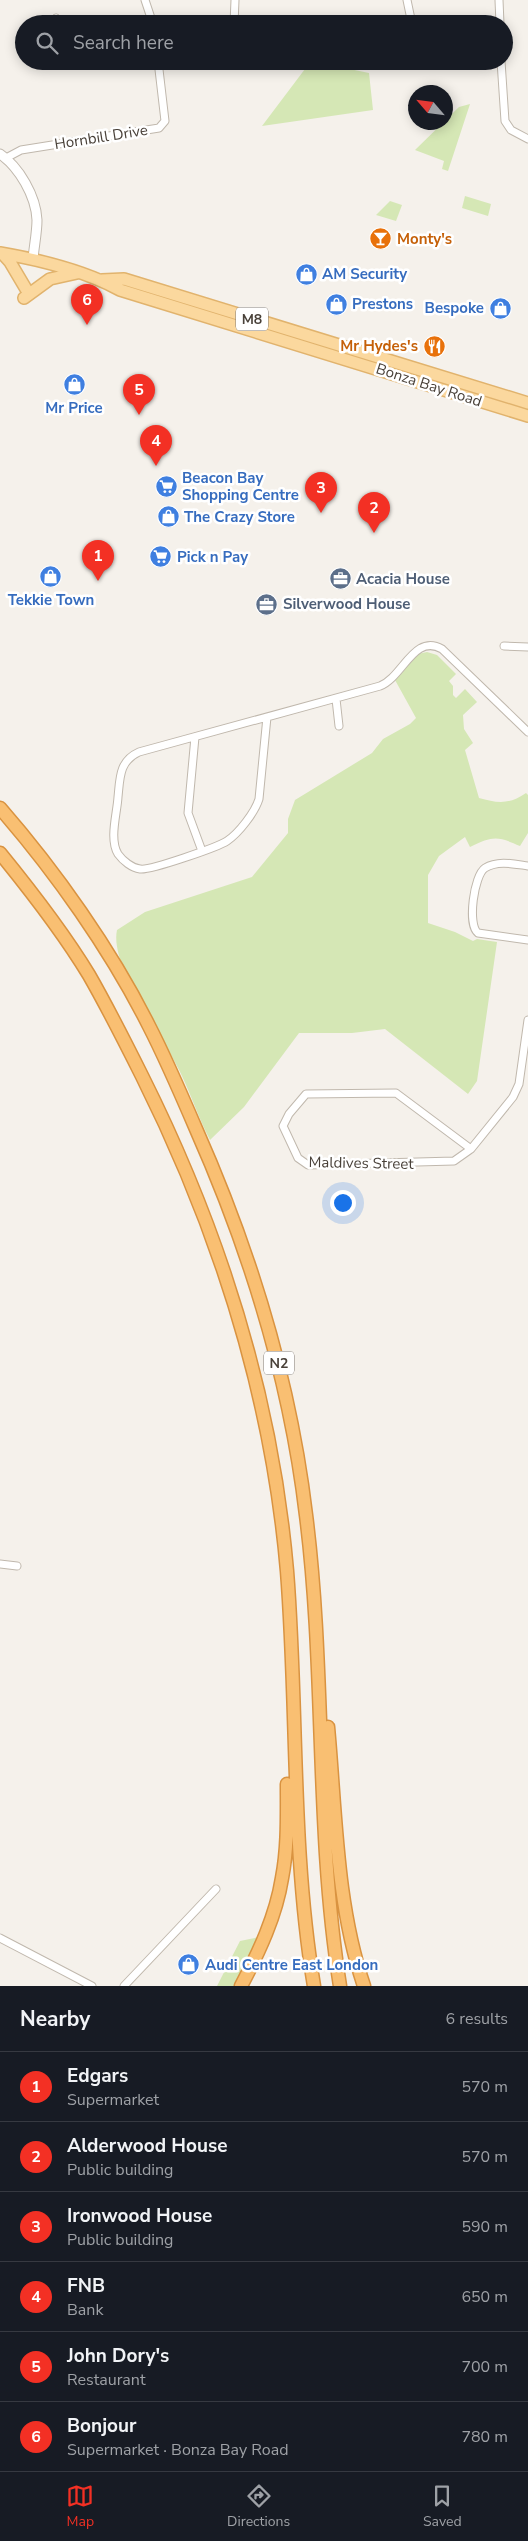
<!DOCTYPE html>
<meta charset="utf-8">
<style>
:root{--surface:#171b24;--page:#242831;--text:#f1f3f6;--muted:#9ea1a6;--line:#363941;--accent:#f33024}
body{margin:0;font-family:"Nunito Sans",sans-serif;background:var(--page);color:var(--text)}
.compass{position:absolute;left:408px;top:85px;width:45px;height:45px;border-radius:50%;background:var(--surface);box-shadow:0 2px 12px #0003;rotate:298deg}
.you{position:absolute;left:342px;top:1202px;width:18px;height:18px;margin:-12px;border:4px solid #fff;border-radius:50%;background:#1a73e8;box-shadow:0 0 0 8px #1a73e833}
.badge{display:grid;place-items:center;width:32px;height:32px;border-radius:50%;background:var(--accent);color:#fff;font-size:16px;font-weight:700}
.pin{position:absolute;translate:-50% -41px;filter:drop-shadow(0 1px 2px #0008)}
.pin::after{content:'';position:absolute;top:26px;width:18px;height:15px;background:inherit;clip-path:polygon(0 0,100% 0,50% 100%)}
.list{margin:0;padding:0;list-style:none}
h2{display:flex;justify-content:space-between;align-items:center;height:65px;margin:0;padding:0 20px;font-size:21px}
h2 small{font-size:16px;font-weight:400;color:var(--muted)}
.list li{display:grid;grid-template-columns:32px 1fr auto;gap:15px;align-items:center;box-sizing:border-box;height:70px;padding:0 20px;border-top:1px solid var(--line)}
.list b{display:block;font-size:19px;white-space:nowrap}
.list p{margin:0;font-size:16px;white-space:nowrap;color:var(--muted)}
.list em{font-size:16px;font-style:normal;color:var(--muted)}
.icon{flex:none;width:28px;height:28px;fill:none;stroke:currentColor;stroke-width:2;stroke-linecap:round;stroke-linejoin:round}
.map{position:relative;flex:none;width:528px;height:1986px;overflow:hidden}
.search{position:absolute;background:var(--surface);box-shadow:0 2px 12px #0003;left:15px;right:15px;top:15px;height:55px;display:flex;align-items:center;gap:12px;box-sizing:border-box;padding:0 18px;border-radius:28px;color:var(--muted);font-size:19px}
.sheet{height:485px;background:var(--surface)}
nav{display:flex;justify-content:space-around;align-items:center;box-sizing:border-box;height:70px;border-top:1px solid var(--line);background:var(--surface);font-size:14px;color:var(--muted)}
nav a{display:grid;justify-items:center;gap:2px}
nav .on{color:var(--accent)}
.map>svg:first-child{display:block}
.green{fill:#d5e7b5}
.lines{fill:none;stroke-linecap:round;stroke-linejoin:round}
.minor-casing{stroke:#c0b8ad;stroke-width:9}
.tertiary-casing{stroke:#c0b8ad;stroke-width:11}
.primary-casing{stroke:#e1b36d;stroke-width:14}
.motorway-casing{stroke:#d99341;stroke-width:15}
.minor{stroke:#fff;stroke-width:7}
.tertiary{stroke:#fff;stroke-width:9}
.primary{stroke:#fbd89e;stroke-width:11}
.motorway{stroke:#f9bf72;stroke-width:12}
.labels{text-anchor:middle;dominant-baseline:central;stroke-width:5;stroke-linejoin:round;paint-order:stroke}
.shield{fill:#fff;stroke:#807a74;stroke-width:1}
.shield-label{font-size:14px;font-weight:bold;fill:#494139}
.street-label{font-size:15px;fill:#494139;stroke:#fff}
.food-label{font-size:15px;font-weight:bold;fill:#c56008;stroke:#fff;text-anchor:start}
.shop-label{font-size:15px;font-weight:bold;fill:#366cbe;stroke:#fff;text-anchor:start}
.service-label{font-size:15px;font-weight:bold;fill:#4e5e75;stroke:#fff;text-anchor:start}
</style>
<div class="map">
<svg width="528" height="1986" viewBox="0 0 528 1986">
<rect width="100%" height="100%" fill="#f5f1eb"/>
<path class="green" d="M311 61 369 73 373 110 262 126Z
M470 104 448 171 442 169 444 161 415 150 459 107Z
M465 196 491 204 488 216 462 208Z
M390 201 402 205 396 221 376 215Z
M427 652 437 655 456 674 449 681 453 686V695L456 698 465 689 477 702 463 715 464 729 473 743 465 750 479 798C497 803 509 805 526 793L528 795V833L520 846C497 836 493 836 470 847L465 837 439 856 428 875V923L455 932 473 941 477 939 497 942 477 1081 468 1094 385 1029 352 1033H299L244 1107 210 1140C199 1119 192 1097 182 1076 166 1040 109 967 117 930L145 912 252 877 288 833V819L295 800 372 753 383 739 410 724 416 718 395 680 418 654Z
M259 1937 235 1986H217L240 1941Z"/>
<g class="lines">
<defs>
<path id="minor" d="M145 0 153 24
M407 0 412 24
M499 0 500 24
M56 18 60 24
M234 24 235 0
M354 61H389
M501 61 505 121 511 130 528 139
M6 158 21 150 159 128 165 121 158 61
M504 646 528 647
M336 699 339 726
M267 717 259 799C255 812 239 833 227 841 218 847 149 871 140 869 132 868 123 861 118 854 109 839 117 814 118 797 120 778 119 761 139 752L380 686C403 677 414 633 442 649L528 732
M195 737 188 813 202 851
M528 866C514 864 498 860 485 868 474 875 467 925 478 933L528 940
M471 1149 396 1093 306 1094 289 1114 283 1126 298 1158 308 1165 454 1161 471 1149 513 1097 519 1084 528 1020
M0 1564 17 1566
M0 1938 92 1986
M124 1986 216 1889"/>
<path id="tertiary" d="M0 154C19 167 36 196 37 220 37 233 34 246 33 259"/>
<path id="primary" d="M0 253C41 260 83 270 120 290L528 416
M3 254 10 262 26 289
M102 280 124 279C258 321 393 361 528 403
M24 298 50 279 77 273"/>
<path id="motorway" d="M0 808C55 871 111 950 149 1026 166 1059 181 1094 196 1129 251 1253 290 1380 306 1515 326 1672 315 1830 340 1986
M0 853C31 891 63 932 89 975 108 1008 125 1042 142 1076 220 1232 272 1397 287 1571 298 1709 291 1849 314 1986
M328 1727C336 1813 336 1904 364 1986
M241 1986C259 1952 276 1916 282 1878 288 1847 287 1815 287 1784"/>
</defs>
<use href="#minor" class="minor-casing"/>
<use href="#tertiary" class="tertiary-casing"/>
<use href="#primary" class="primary-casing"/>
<use href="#motorway" class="motorway-casing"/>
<use href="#minor" class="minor"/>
<use href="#tertiary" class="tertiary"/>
<use href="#primary" class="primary"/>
<use href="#motorway" class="motorway"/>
</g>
<defs>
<symbol id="bar-disc" viewBox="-11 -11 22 22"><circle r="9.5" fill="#e8710a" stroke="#fff"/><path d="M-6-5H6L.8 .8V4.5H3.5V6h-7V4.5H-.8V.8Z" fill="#fff"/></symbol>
<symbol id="shop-disc" viewBox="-11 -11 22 22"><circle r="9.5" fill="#3f7fe0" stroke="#fff"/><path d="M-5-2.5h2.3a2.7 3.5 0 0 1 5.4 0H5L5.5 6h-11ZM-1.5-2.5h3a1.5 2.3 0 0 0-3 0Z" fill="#fff"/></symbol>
<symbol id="restaurant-disc" viewBox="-11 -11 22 22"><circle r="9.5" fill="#e8710a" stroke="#fff"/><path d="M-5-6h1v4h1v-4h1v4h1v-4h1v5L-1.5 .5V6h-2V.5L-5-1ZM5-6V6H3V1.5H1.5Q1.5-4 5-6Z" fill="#fff"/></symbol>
<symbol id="supermarket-disc" viewBox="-11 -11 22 22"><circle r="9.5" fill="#3f7fe0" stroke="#fff"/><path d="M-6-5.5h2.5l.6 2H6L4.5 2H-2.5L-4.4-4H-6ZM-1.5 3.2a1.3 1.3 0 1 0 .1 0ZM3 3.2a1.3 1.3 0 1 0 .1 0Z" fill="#fff"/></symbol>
<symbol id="office-disc" viewBox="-11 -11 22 22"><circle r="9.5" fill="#5c6f8a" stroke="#fff"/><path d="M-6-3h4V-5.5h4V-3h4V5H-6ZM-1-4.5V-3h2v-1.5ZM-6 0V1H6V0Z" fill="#fff"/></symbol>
</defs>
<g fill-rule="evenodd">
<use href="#bar-disc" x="368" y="226" width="25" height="25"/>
<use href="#shop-disc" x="294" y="262" width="25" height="25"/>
<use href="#shop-disc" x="324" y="292" width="25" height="25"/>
<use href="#shop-disc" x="488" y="296" width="25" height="25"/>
<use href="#restaurant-disc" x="422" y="334" width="25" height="25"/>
<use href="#shop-disc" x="62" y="372" width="25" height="25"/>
<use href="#supermarket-disc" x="154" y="474" width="25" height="25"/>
<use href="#shop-disc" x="156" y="504" width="25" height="25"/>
<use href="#supermarket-disc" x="148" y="544" width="25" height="25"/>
<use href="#shop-disc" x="38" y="564" width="25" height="25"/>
<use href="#office-disc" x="328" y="566" width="25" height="25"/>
<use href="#office-disc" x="254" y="592" width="25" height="25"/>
<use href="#shop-disc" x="176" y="1952" width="25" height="25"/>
</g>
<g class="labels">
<g class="shield">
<rect x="236" y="307.5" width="32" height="23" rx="4"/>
<rect x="264" y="1351.5" width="30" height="23" rx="4"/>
</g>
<g class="shield-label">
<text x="252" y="319">M8</text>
<text x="279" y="1363">N2</text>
</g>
<g class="street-label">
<text transform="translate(101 137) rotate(-9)">Hornbill Drive</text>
<text transform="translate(429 385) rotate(18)">Bonza Bay Road</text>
<text transform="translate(361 1163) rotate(1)">Maldives Street</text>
</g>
<g class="food-label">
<text x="397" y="239">Monty's</text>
<text x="418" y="346" text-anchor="end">Mr Hydes's</text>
</g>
<g class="shop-label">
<text x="322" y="274">AM Security</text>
<text x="352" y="304">Prestons</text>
<text x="484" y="308" text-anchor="end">Bespoke</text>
<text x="74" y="408" text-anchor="middle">Mr Price</text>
<text x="182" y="478">Beacon Bay<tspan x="182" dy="17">Shopping Centre</tspan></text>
<text x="184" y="517">The Crazy Store</text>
<text x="177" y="557">Pick n Pay</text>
<text x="51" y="600" text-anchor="middle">Tekkie Town</text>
<text x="205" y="1965">Audi Centre East London</text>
</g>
<g class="service-label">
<text x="356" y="579">Acacia House</text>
<text x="283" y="604">Silverwood House</text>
</g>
</g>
</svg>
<svg class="compass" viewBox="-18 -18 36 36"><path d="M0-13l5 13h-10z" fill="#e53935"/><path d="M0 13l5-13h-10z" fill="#9ea1a6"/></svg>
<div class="you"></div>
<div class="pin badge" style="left:98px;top:581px">1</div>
<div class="pin badge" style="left:374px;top:533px">2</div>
<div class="pin badge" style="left:321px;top:513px">3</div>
<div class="pin badge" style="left:156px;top:466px">4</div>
<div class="pin badge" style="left:139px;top:415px">5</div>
<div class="pin badge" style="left:87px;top:325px">6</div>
<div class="search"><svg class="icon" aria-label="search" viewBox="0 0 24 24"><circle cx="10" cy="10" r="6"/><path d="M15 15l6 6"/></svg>Search here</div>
</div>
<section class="sheet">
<h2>Nearby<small>6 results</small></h2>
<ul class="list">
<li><span class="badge">1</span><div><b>Edgars</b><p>Supermarket</p></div><em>570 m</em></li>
<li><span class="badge">2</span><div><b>Alderwood House</b><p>Public building</p></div><em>570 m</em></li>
<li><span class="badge">3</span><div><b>Ironwood House</b><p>Public building</p></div><em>590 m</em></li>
<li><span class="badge">4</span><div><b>FNB</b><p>Bank</p></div><em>650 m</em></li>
<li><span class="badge">5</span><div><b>John Dory's</b><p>Restaurant</p></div><em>700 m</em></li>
<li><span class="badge">6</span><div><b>Bonjour</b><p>Supermarket · Bonza Bay Road</p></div><em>780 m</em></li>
</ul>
</section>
<nav>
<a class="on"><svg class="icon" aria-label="map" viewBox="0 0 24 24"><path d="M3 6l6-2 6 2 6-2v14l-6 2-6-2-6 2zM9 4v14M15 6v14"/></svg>Map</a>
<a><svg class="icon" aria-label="directions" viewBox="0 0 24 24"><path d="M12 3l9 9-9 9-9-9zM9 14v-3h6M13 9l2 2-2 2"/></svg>Directions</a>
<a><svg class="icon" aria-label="saved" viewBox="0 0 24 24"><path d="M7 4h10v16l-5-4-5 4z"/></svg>Saved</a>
</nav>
